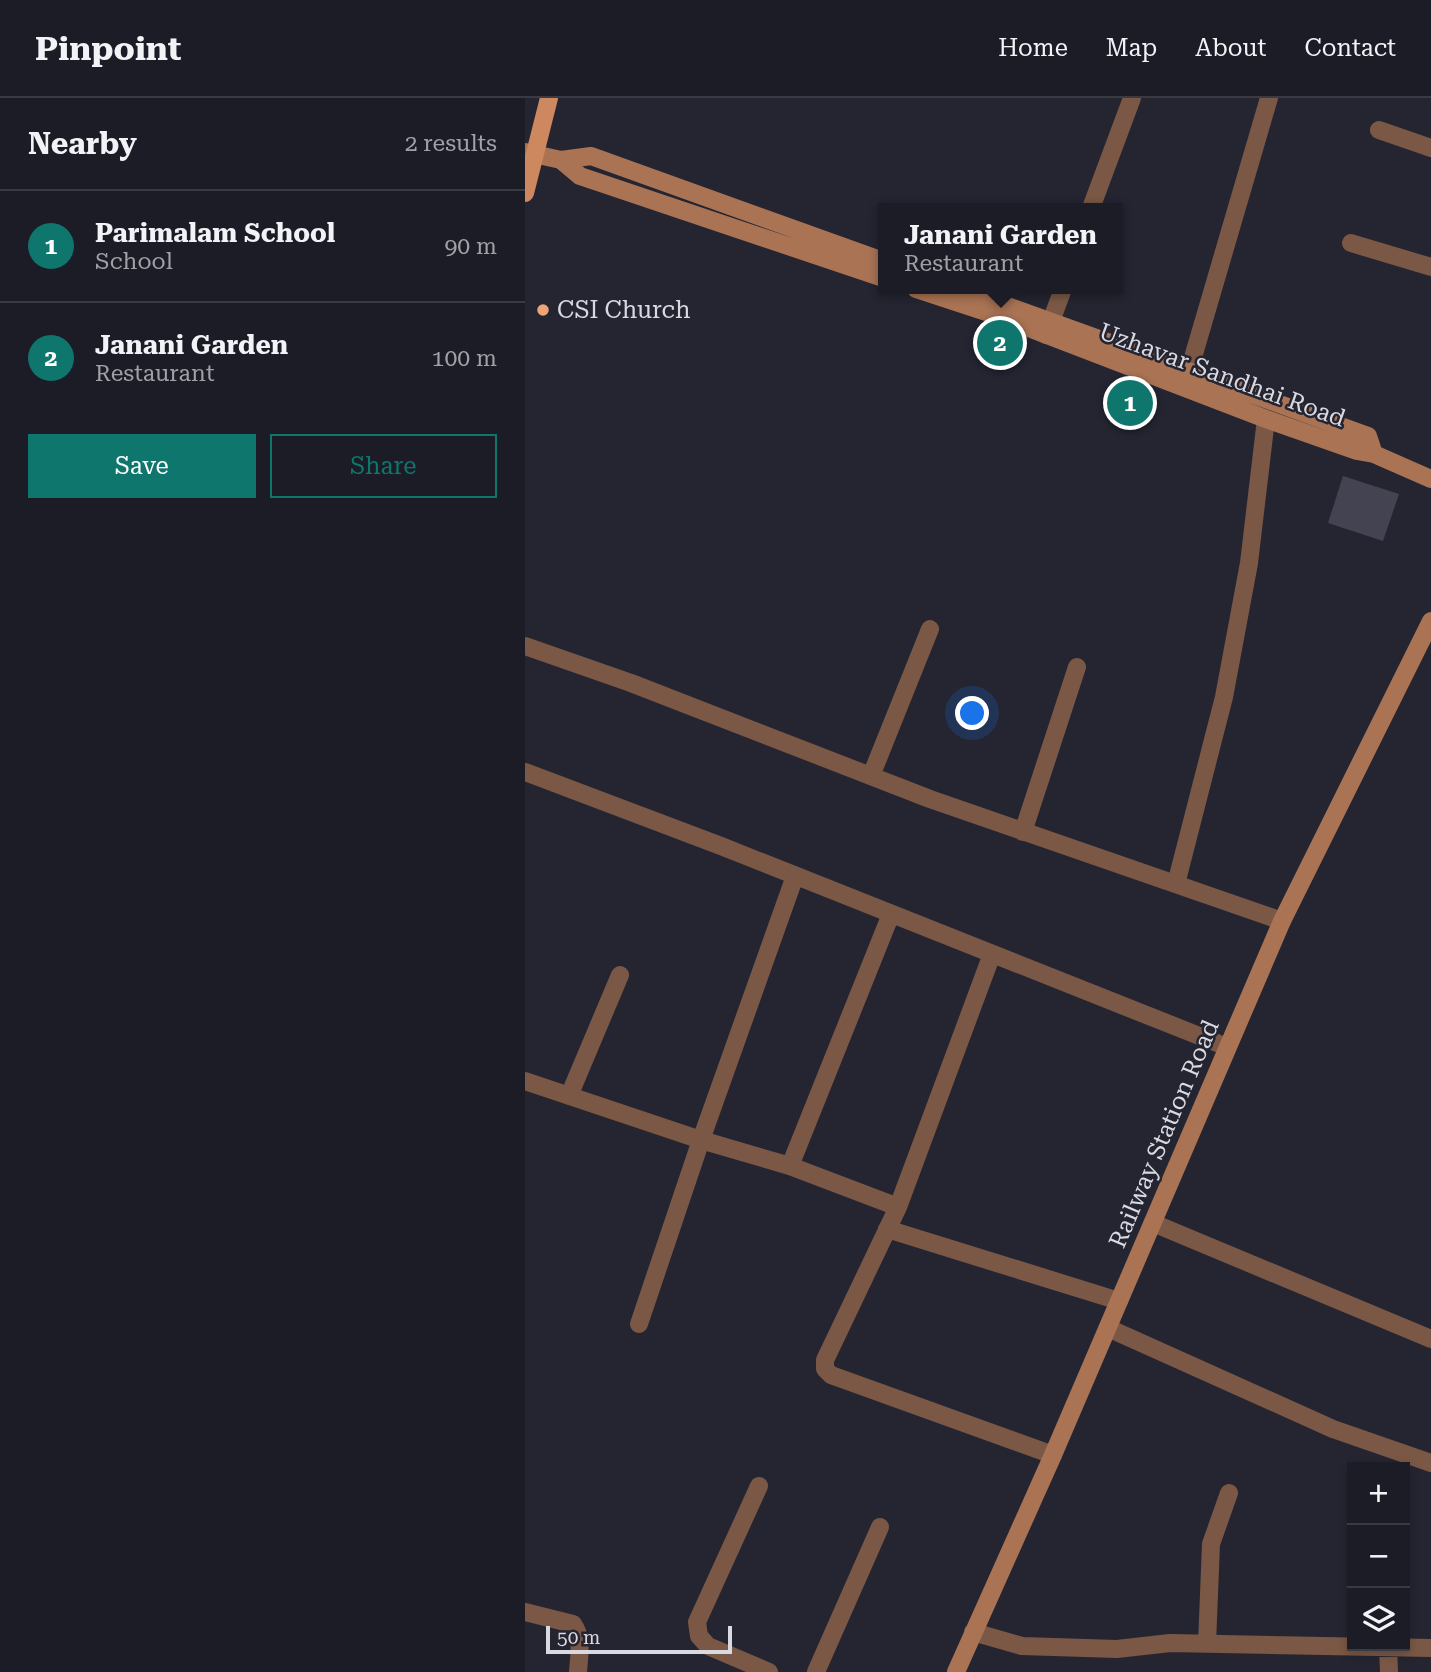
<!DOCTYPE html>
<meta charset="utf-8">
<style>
:root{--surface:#1c1c26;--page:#292932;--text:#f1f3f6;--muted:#a0a1a7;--line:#3a3a43;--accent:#0f766e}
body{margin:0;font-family:"Roboto Serif",serif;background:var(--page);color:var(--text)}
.controls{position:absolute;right:21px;bottom:21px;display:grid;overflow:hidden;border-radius:0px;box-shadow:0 4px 10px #0003}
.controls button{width:63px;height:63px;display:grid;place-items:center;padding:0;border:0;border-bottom:2px solid var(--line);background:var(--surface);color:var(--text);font:35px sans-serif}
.scale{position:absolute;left:21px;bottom:18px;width:186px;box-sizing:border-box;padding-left:7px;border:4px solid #d9d9e2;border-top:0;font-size:19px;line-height:24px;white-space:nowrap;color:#d9d9e2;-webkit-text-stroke:5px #252532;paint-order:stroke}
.you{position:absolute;left:448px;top:616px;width:24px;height:24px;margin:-18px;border:5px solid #fff;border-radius:50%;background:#1a73e8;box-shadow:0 0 0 10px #1a73e833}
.badge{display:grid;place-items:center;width:46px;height:46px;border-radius:50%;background:var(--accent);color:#fff;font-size:23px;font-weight:700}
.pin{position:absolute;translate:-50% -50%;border:4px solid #fff;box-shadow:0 2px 7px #0006}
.popup{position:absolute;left:353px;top:105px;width:245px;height:91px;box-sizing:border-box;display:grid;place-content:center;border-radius:0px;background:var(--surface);filter:drop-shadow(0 2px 5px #0005);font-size:23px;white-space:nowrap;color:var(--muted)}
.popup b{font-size:26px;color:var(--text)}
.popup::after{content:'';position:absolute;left:50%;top:100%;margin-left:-14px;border:14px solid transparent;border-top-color:var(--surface)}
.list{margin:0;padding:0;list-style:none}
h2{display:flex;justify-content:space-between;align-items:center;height:91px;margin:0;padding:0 28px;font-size:30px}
h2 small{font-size:23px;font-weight:400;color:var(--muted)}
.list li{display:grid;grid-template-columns:46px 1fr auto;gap:21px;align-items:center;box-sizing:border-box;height:112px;padding:0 28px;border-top:2px solid var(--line)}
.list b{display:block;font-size:26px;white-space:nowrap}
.list p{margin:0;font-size:23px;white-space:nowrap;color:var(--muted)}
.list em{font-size:23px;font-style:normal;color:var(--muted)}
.actions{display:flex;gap:14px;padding:21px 28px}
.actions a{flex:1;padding:16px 0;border:2px solid var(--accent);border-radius:0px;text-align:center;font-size:24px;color:var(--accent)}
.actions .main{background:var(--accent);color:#fff}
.icon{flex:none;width:38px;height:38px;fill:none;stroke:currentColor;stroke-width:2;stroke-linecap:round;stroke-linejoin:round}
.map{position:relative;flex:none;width:906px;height:1574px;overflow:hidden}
header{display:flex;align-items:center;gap:42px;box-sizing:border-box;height:98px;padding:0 35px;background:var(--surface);border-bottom:2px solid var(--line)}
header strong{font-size:33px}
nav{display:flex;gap:38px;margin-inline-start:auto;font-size:24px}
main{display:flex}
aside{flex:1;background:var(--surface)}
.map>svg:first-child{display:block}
.building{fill:#434352}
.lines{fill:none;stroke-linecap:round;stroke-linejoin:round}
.street{stroke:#7a5845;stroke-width:18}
.secondary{stroke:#a97354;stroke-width:18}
.primary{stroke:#ce885f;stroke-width:18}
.poi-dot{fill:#efa377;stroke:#252532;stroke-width:2.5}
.labels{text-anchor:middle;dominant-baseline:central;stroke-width:5;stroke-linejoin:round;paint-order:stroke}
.poi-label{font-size:24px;fill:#d9d9e2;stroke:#252532;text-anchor:start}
.street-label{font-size:24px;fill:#d9d9e2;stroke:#252532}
</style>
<header>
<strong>Pinpoint</strong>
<nav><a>Home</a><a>Map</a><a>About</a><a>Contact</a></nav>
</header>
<main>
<aside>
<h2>Nearby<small>2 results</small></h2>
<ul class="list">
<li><span class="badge">1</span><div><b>Parimalam School</b><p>School</p></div><em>90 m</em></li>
<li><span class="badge">2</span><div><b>Janani Garden</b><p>Restaurant</p></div><em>100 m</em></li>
</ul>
<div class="actions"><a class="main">Save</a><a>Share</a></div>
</aside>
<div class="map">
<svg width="906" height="1574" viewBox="0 0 906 1574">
<rect width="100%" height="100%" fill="#252532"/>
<path class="building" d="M818 378 874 396 858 443 803 425Z"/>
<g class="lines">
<path class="street" d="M854 32 906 50
M566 110 607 0
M826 145 906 169
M521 237 538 191
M664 273 744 0
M0 548 106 585 405 701 757 823
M0 674 196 748 702 949
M346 678 405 531
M498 734 552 569
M651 786 699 599 724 465 741 321
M0 983 176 1042 265 1068 373 1109 467 856
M44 998 95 877
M265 1068 366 816
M373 1109 300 1262V1271L306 1277 528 1357
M628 1125 906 1241
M362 1131 594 1203
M114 1226 176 1042 270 778
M583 1230 808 1331 906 1365
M234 1388 172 1524 174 1538 183 1548 244 1574
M0 1514 48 1526C58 1540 54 1558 53 1574
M448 1534 497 1548 592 1551 645 1545 906 1550
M682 1546 686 1446 704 1395
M863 1549 864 1574
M291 1574 355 1429"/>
<path class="secondary" d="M0 54 36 62 55 78 358 180
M36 62 66 58 358 163
M391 191 467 216 741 321 832 353 849 356 906 381
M435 191 843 338 849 356
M431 1574 528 1357 757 823 906 523"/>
<path class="primary" d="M0 95 24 0"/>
</g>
<circle class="poi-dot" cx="18" cy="212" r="7"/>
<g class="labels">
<g class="poi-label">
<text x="32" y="212">CSI Church</text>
</g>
<g class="street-label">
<text transform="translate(697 277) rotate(20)">Uzhavar Sandhai Road</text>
<text transform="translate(639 1036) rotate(-67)">Railway Station Road</text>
</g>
</g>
</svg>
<div class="controls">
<button>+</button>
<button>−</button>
<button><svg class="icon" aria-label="layers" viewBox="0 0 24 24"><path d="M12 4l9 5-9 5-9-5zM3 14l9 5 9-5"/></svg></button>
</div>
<div class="scale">50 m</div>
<div class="you"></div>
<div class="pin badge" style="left:605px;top:305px">1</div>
<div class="pin badge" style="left:475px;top:245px">2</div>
<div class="popup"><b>Janani Garden</b>Restaurant</div>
</div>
</main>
